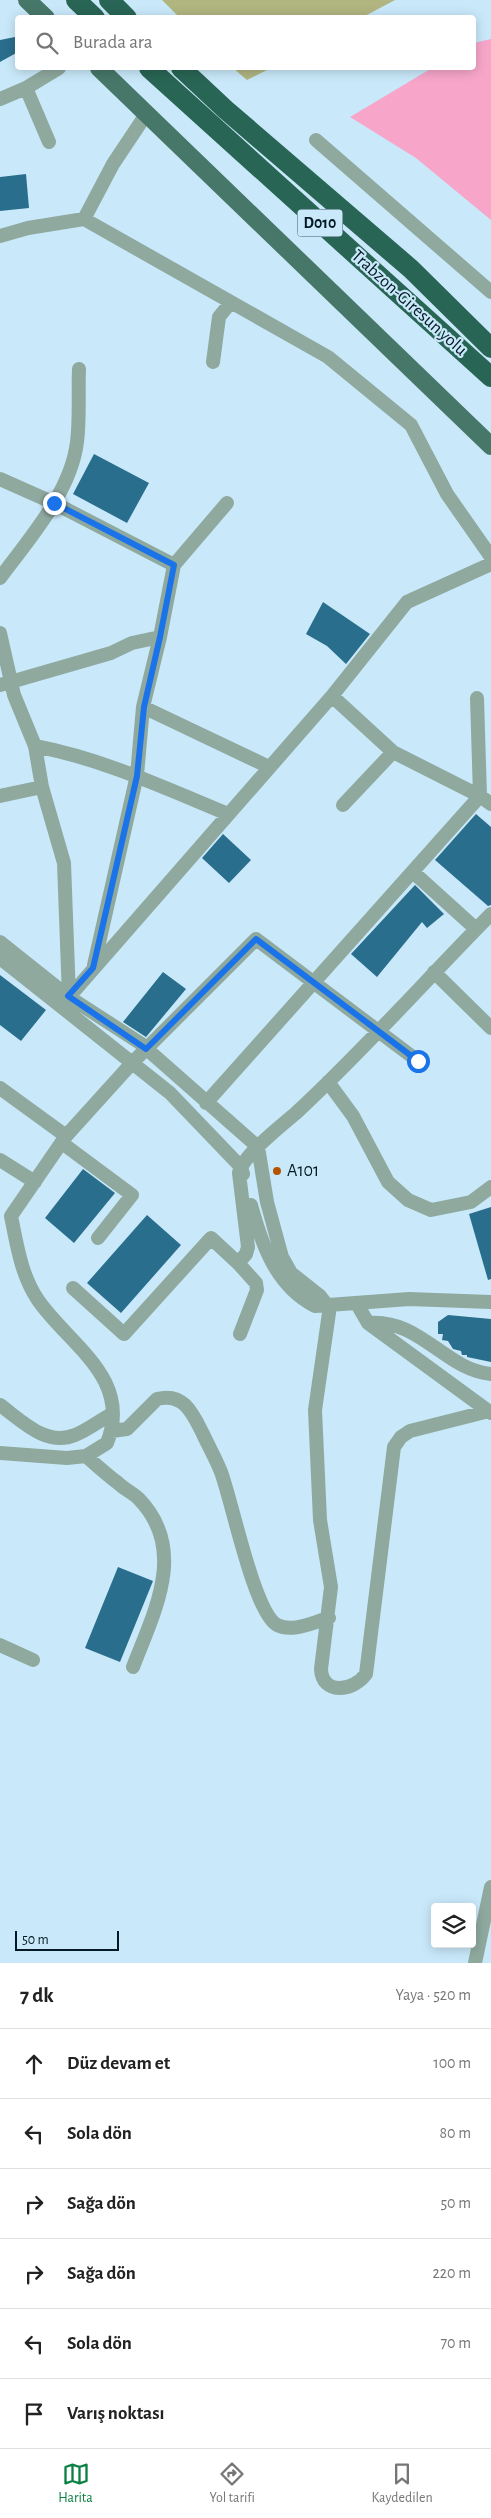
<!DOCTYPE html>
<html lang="tr">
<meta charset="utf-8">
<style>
:root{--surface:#fff;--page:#f2f2f2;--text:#222;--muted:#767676;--line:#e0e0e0;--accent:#0b8043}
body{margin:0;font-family:"Alegreya Sans",sans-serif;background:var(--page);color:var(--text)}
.controls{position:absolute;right:15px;bottom:15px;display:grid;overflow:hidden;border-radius:5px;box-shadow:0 2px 12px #0003}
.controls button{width:45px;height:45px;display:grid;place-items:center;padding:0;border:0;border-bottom:1px solid var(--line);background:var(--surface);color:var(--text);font:25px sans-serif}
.scale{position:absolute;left:15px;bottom:12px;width:104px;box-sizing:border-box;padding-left:5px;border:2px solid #041923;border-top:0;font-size:14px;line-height:18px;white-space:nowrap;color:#041923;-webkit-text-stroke:4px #c9e9fa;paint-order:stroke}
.stop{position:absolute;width:15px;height:15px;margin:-11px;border:4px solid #1a73e8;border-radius:50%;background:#fff}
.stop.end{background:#1a73e8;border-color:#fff;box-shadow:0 1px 5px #0008}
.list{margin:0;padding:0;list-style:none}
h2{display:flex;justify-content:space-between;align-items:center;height:65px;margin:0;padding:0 20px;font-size:21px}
h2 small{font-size:16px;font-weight:400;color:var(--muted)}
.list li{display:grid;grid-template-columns:32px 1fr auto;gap:15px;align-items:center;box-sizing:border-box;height:70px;padding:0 20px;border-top:1px solid var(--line)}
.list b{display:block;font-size:19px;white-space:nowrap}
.list em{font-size:16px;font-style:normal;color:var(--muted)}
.icon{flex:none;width:28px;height:28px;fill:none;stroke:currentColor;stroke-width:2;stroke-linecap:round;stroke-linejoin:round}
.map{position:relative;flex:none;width:491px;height:1963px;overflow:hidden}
.search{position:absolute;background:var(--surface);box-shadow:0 2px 12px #0003;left:15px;right:15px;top:15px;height:55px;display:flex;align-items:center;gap:12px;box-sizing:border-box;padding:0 18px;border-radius:5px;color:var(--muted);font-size:19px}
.sheet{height:485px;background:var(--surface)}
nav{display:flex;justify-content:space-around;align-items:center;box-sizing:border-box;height:70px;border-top:1px solid var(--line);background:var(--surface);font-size:14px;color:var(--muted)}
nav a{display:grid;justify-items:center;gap:2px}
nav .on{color:var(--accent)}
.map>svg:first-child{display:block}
.green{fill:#b1b580}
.water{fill:#f7a6ca}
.building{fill:#2a6e8d}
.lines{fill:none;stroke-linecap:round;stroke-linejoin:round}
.minor{stroke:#8fa99f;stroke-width:14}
.major{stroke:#477768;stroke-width:18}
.highway{stroke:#296554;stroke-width:20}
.route{stroke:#1a73e8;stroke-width:6}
.poi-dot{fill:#b25400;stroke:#c9e9fa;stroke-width:2}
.labels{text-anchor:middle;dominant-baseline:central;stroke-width:4.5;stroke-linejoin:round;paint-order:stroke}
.shield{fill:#c9e9fa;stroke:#3f5764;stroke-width:1}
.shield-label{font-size:16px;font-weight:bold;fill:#041923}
.street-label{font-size:18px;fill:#041923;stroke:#c9e9fa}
.poi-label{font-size:18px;fill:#041923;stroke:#c9e9fa;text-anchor:start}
</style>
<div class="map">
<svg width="491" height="1963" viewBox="0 0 491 1963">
<rect width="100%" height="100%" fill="#c9e9fa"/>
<path class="green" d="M162 0H395L363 17 180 18Z
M233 68H271L247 80Z"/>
<path class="water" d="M491 39V220L416 158 350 117 432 68H474V43Z"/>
<path class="building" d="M15 37 18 42V52L0 62V40Z
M26 174 29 208 0 211V177Z
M94 454 149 483 127 523 73 494Z
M323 602 370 634 346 664 327 646 306 634Z
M476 814 491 827V905L488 906 435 860Z
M223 834 251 860 229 883 202 858Z
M415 885 444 914 427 928 422 922 377 977 351 954Z
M163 972 186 989 146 1037 123 1022Z
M0 975 46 1010 21 1041 0 1025Z
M83 1169 115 1193 74 1243 45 1218Z
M491 1207V1279L488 1280 469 1214Z
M147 1215 181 1245 121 1313 87 1283Z
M448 1315 491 1319V1362L467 1357V1355H462L461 1351 453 1349 448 1341 442 1340 443 1334H438V1322Z
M118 1567 153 1581 120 1662 85 1648Z"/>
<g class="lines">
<path class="minor" d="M26 88 49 142
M0 99 26 88 59 68
M316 140 491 292
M84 219 113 164 147 113
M0 236 28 228 84 219 328 357 411 425 447 494 491 557
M213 362 219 317 231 302
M0 479 54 503 174 565
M0 578C29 539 71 492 77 442 80 419 78 393 79 369
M0 633 14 695 35 746 42 787 64 863 69 997
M0 685 111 653 132 643 160 637
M332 696 393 752 480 796 491 804
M143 707 160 637 174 565 227 503
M35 746C103 759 165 788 228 814
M0 796 42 787
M343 805 393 752
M413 872 476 929
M0 942 69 997 140 1043 258 1147 267 1202 282 1257 291 1273 320 1296 327 1305
M0 958 170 1093 241 1167 243 1174
M94 965 137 775 143 707 269 767
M434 972 491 1028
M69 997 332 696 407 602 491 564
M328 1082 353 1116 388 1182 408 1200 431 1210 471 1202 491 1187
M0 1088 66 1136
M206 1103 480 796 477 698
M62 1143 132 1195 98 1238
M0 1160 35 1182
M251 1205C262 1245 276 1286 315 1306L409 1299 491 1302
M238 1263 256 1283 257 1290 240 1334
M73 1288 124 1334 211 1238 238 1263 246 1254 248 1247 239 1173C242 1156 282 1125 296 1113 364 1050 426 980 491 914
M357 1304 368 1323 491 1413
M330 1306 315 1410 320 1520 331 1587 321 1669C322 1695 353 1692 366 1674L394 1447 401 1437 410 1431 489 1411
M368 1323C420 1318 445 1370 491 1374
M0 1405C22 1421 46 1447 75 1435 88 1430 100 1420 112 1414
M112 1431 127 1429 157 1399C184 1392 193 1414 203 1434 209 1447 216 1459 221 1472 232 1501 254 1612 277 1625 293 1633 313 1622 329 1618
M0 1453 67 1458 86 1456 107 1443C133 1378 68 1344 38 1300 21 1275 17 1245 11 1216L66 1136 132 1063 256 939 418 1061
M86 1456C96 1465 107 1475 118 1483 124 1489 133 1493 139 1499 188 1550 154 1612 133 1667
M0 1645 33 1660
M475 1963 491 1887"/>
<path class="major" d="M27 0 46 18
M99 68 491 446"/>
<path class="highway" d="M76 0 95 18
M109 0 127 18
M149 68 491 377
M181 68 226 110 411 269 491 348"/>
</g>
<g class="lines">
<path class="route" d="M54 503 174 565 160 637 144 707 137 776 93 968 68 996 146 1049 256 939 418 1061"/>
</g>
<circle class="poi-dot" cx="277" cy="1171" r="5"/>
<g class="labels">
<rect class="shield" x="297.5" y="209.5" width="45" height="27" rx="4"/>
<g class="shield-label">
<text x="320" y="223">D010</text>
</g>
<g class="street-label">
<text transform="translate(409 303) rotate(42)">Trabzon-Giresun yolu</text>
</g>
<g class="poi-label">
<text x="287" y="1171">A101</text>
</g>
</g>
</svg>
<div class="controls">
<button><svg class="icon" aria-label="layers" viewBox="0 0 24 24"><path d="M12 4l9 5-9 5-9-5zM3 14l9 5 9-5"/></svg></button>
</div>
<div class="scale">50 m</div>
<div class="stop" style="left:418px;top:1061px"></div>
<div class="stop end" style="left:54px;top:503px"></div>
<div class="search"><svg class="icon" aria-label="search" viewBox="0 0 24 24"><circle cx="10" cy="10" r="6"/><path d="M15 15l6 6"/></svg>Burada ara</div>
</div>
<section class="sheet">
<h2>7 dk<small>Yaya · 520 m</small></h2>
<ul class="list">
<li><svg class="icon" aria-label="ahead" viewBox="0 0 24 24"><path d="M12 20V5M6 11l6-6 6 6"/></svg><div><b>Düz devam et</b></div><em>100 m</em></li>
<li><svg class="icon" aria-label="left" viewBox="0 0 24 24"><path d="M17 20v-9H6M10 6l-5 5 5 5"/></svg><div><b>Sola dön</b></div><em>80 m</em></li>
<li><svg class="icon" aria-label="right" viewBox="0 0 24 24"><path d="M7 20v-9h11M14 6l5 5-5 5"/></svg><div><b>Sağa dön</b></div><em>50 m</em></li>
<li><svg class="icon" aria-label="right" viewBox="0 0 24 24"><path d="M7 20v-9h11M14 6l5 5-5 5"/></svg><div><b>Sağa dön</b></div><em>220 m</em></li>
<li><svg class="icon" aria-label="left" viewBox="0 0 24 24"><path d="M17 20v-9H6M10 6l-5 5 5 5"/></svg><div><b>Sola dön</b></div><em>70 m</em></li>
<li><svg class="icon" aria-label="arrive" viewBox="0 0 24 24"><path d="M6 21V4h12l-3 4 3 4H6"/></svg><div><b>Varış noktası</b></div></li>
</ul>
</section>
<nav>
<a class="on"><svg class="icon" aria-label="map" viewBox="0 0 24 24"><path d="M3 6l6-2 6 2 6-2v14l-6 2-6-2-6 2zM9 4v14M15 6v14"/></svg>Harita</a>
<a><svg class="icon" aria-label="directions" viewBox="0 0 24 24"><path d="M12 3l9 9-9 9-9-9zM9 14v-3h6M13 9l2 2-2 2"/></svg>Yol tarifi</a>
<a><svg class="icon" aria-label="saved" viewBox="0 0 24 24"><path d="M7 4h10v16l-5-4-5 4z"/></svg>Kaydedilen</a>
</nav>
